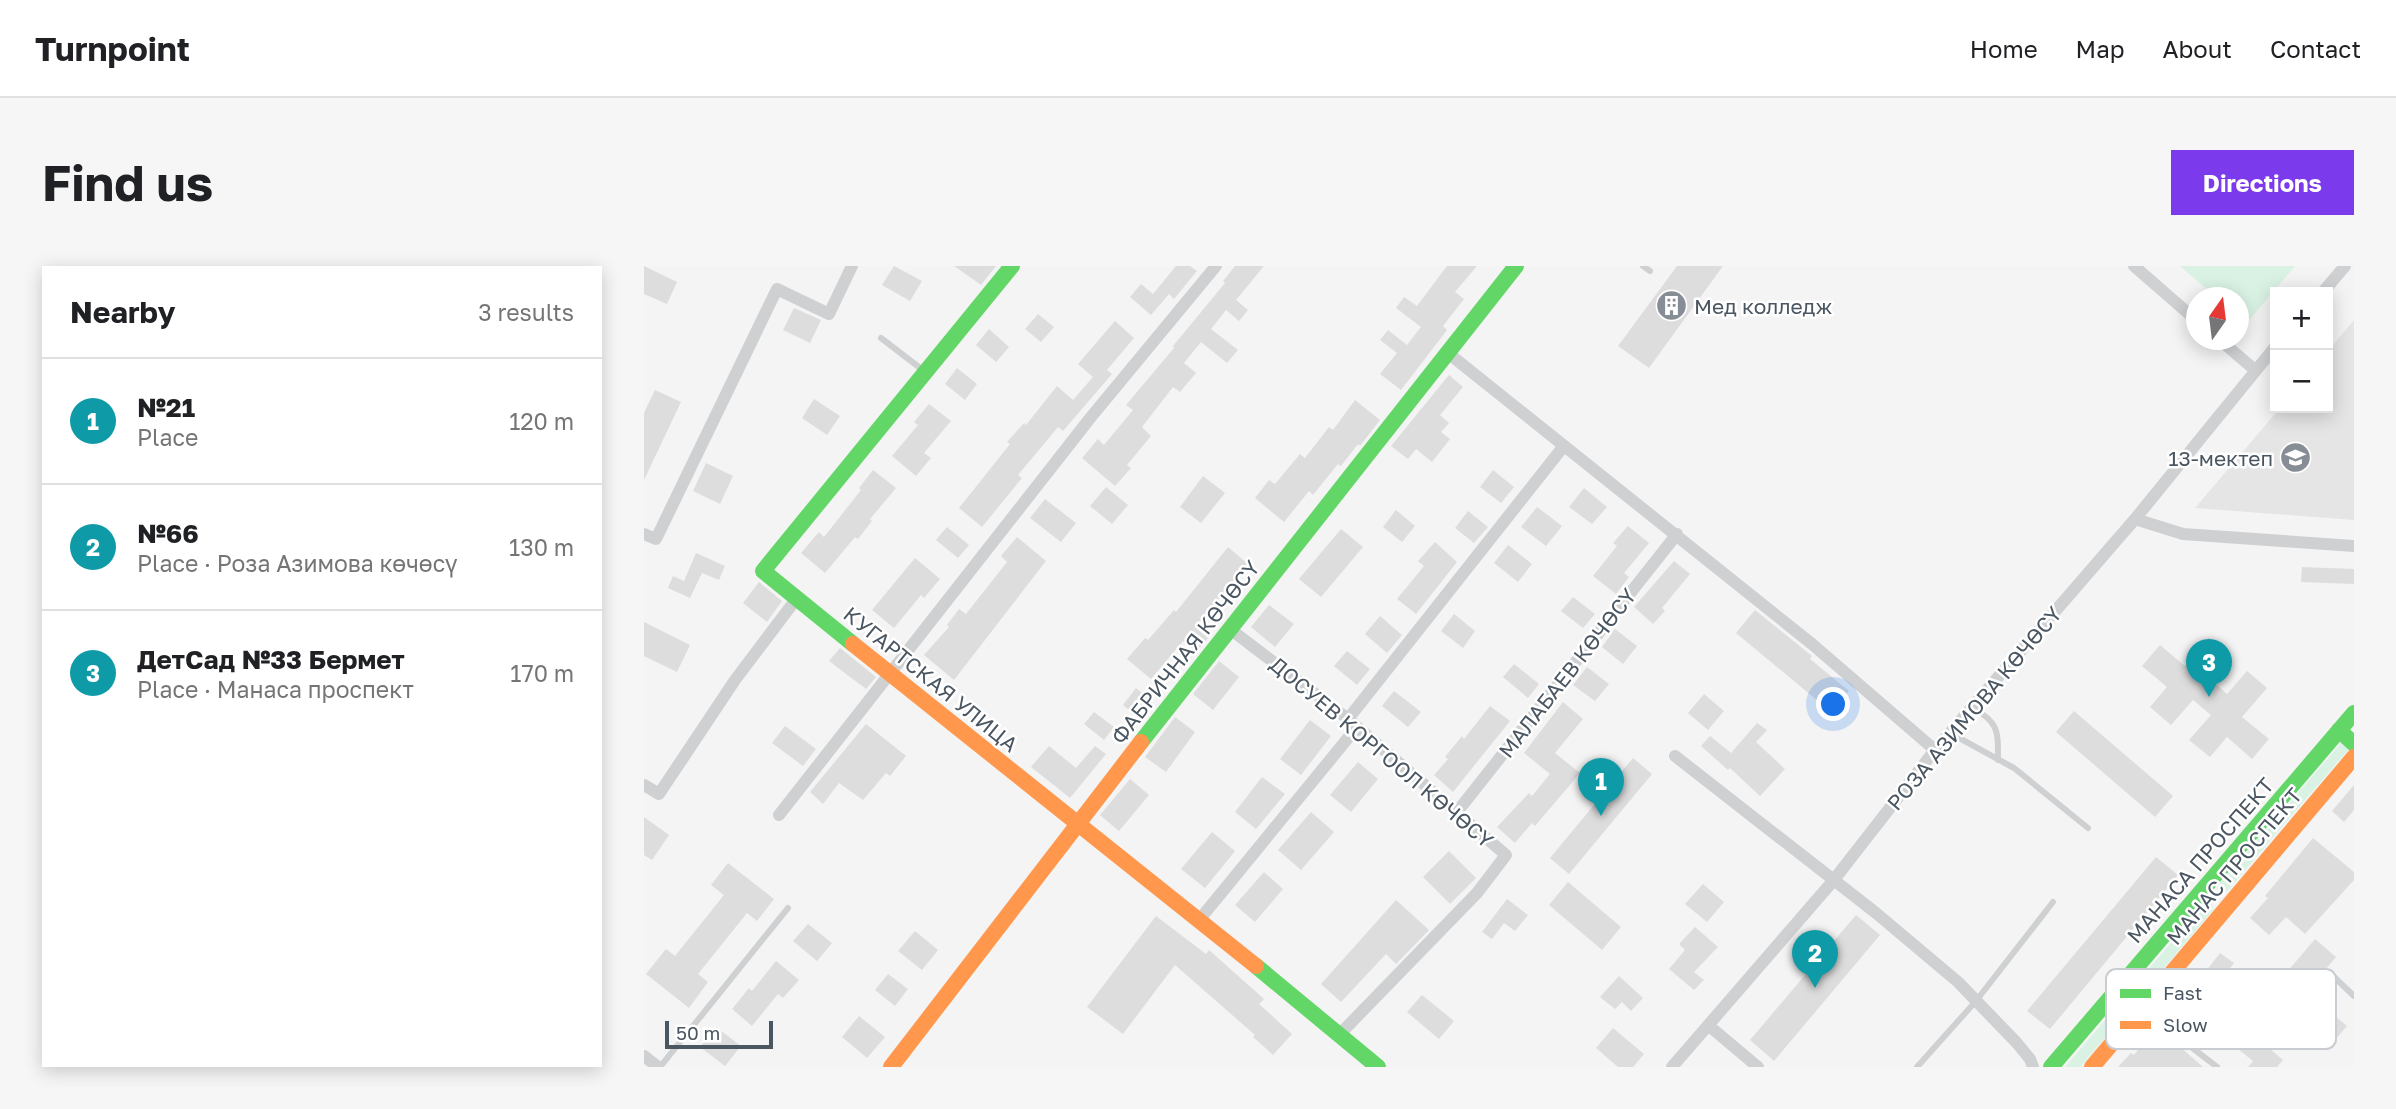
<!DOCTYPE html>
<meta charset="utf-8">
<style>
:root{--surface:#fff;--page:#f6f6f6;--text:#202124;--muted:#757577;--line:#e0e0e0;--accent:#7c3aed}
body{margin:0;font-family:"Golos Text",sans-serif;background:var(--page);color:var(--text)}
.controls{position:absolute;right:21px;top:21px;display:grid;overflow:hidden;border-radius:0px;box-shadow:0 4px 18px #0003}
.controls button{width:63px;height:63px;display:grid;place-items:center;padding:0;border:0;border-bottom:2px solid var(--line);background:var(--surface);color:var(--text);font:35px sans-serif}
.compass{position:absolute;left:1542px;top:21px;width:63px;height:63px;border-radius:50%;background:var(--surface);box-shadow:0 4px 18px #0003;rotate:14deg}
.scale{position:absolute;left:21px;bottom:18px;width:108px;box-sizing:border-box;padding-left:7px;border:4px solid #4a5661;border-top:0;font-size:19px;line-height:24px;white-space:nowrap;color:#4a5661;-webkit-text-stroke:5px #fff;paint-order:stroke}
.you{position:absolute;left:1190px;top:439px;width:24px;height:24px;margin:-18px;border:5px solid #fff;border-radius:50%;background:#1a73e8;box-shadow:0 0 0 10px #1a73e833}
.badge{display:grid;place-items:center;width:46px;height:46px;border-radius:50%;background:var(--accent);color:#fff;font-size:23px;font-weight:700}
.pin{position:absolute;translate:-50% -58px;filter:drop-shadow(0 2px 4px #0008)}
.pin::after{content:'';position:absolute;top:37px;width:24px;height:21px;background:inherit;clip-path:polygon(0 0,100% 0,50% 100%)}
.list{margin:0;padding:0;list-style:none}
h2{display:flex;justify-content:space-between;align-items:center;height:91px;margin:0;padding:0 28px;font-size:30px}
h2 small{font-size:23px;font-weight:400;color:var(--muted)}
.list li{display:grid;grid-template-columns:46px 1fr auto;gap:21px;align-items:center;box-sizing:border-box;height:126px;padding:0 28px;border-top:2px solid var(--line)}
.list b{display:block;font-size:26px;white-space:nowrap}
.list p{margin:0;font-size:23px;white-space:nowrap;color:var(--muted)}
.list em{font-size:23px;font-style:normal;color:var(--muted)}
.map{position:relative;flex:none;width:1710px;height:801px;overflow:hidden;border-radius:0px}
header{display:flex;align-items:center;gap:42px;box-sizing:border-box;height:98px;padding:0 35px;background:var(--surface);border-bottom:2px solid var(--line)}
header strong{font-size:33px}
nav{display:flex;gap:38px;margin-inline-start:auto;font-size:24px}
.intro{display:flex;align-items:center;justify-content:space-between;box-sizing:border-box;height:168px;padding:0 42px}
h1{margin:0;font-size:49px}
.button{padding:18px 32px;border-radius:0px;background:var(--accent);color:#fff;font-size:24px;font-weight:700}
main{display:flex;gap:42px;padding:0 42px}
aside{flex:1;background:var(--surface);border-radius:0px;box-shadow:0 4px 18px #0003}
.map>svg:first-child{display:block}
.education{fill:#e6e5e6}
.green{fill:#d9f2e3}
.building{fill:#ddddde}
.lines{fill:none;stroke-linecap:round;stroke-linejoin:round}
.lane{stroke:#ced0d2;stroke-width:6}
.street{stroke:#ced0d2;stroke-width:12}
.fast{stroke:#63d668;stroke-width:16}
.slow{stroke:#ff974d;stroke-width:16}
.labels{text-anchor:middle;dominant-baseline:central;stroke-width:5;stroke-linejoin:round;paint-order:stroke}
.poi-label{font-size:21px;fill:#4a5661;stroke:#fff;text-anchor:start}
.street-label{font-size:21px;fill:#4a5661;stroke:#fff}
.key{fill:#fff;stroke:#c9ccd0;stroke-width:2}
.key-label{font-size:19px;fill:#4a5661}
</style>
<header>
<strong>Turnpoint</strong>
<nav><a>Home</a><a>Map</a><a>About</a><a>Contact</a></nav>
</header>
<div class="intro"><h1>Find us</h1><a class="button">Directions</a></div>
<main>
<aside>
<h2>Nearby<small>3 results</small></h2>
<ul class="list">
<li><span class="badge" style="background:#0f9aa8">1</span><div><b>№21</b><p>Place</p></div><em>120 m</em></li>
<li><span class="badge" style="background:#0f9aa8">2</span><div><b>№66</b><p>Place · Роза Азимова көчөсү</p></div><em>130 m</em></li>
<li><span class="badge" style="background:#0f9aa8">3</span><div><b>ДетСад №33 Бермет</b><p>Place · Манаса проспект</p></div><em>170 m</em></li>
</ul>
</aside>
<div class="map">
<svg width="1710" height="801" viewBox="0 0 1710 801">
<rect width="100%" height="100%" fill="#f4f4f4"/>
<path class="education" d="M1710 54V254L1551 242 1636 142H1684V85Z"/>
<path class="green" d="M1536 0H1651L1602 58 1595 52 1594 32 1572 31Z
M1699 475 1705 481 1704 484 1583 625 1577 627 1573 622 1574 619Z
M1564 636 1568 639 1569 644 1436 801H1421L1561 637Z"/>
<path class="building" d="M0 0 33 16 23 38 0 28Z
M250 0 278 15 266 35 238 19Z
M310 0H352L337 19Z
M532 0H546L553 5 530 33 525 28 507 49 486 31 497 18 509 28Z
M591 0H620L592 34 604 44 595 55 582 44 567 63 594 84 583 97 557 76 540 97 552 107 536 126 529 121 498 161 507 170 483 199 487 202 471 220 438 192 454 173 460 179 489 144 482 139 530 82 529 80 581 17 579 15Z
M803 0H833L811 26 820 33 799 60 803 64 757 124 736 108 753 87 736 74 744 64 763 79 777 61 752 42 760 31 773 40Z
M1033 0H1079L1005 102 974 80Z
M150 42 177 54 166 77 139 64Z
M394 48 410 61 397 76 381 63Z
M471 55 490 72 463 104 468 108 419 165 414 161 374 209 378 212 338 261 315 242 366 178 363 176 380 157 382 159 413 120 429 134 449 111 434 98Z
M345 63 365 81 352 96 332 79Z
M313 102 333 118 321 134 301 118Z
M805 109 819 121 796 149 805 157 797 166 806 173 788 196 772 183 764 193 747 180Z
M11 124 37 136 0 214V147Z
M170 133 196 150 183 169 158 152Z
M711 134 736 154 716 180 714 178 697 200 694 198 669 229 665 225 640 256 611 232 625 214 631 218 656 188 661 192 685 161 689 164Z
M285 138 307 155 280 187 287 192 272 210 248 190 274 159 270 156Z
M62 197 89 210 76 238 49 225Z
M229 204 252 222 226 253 228 255 214 273 211 271 181 307 157 287 175 266 180 271 217 224 215 222Z
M849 204 870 221 857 237 836 221Z
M559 210 581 227 557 257 536 241Z
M462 221 484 239 468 258 446 240Z
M940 222 963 241 948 258 925 241Z
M401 233 432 257 417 276 386 252Z
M893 241 918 260 902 280 877 261Z
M752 244 771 260 758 276 739 261Z
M824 245 844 261 830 277 811 262Z
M984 260 1005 277 980 307 985 311 972 328 949 310 973 280 969 277Z
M303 261 325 279 314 292 292 274Z
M697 263 719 281 677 331 655 313Z
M373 271 402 295 310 414 280 389 305 361 303 359 315 343 322 348 363 296 357 290Z
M791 276 813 296 772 348 753 333 780 300 774 295Z
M864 279 888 298 874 316 850 297Z
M584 281 604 298 551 361 564 372 552 386 539 375 507 413 483 393 501 372 504 374 530 344 532 346Z
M52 287 81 300 75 314 58 307 46 332 24 322 29 310 40 315Z
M271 292 296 313 280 332 277 329 250 362 228 344Z
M1030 295 1046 308 1018 342 1021 345 1009 358 990 341Z
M1658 301 1710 303V318L1657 316Z
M115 316 138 335 123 356 99 337Z
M929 331 951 348 939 362 917 345Z
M625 339 650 358 631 381 607 361Z
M1111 344 1168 390 1166 393 1205 425 1186 445 1092 367Z
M810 348 831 365 819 382 797 365Z
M736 350 758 369 743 387 721 368Z
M0 356 46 379 33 406 0 390Z
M971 363 993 380 979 398 958 381Z
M1565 372 1586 390 1566 413 1583 428 1603 405 1623 422 1598 451 1625 473 1608 493 1583 471 1566 491 1545 474 1567 449 1549 434 1527 459 1506 441 1523 421 1498 400 1516 379 1541 400Z
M196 382 232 411 222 423 185 395Z
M703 385 726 403 713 419 690 400Z
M575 395 595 411 569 444 549 428Z
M870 398 895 418 884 432 859 411Z
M943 401 965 418 951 435 929 419Z
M492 422 505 433 491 449 479 439Z
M750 425 777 446 764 461 738 440Z
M1060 428 1080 445 1064 464 1044 447Z
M919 436 939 453 911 487 936 507 891 560 888 557 871 577 853 561 885 527 888 530 906 508 880 487Z
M846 440 866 455 809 526 790 509 804 493 801 491 818 470 820 473Z
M1430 445 1529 530 1511 551 1412 466Z
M450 446 470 461 460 474 440 458Z
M531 451 551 466 522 506 501 491Z
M666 454 687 470 657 509 636 493Z
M1113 457 1123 464 1112 476 1141 503 1116 530 1086 502 1084 504 1057 480 1066 470 1087 487Z
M222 458 262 490 246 510 242 507 219 534 195 517 179 538 166 526Z
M141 460 172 483 159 500 128 477Z
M405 480 432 502 451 480 462 488 426 532 387 501Z
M989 492 1008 508 925 608 906 592Z
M714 496 734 513 707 546 686 529Z
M618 511 641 528 612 563 591 546Z
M486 513 505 529 475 565 456 549Z
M1710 519V544L1700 556 1688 545Z
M667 546 690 566 657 604 634 584Z
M0 551 25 569 8 594 0 589Z
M568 566 591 585 561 622 537 603Z
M1669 572 1710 606V614L1661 668 1642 651 1625 669 1606 652 1624 632 1621 630Z
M805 585 832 612 806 638 779 611Z
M1512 591 1534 609 1406 763 1383 745Z
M84 597 130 633 113 655 103 647 54 708 64 716 45 742 2 708 22 683 31 690 80 629 67 619Z
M620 606 639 623 611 656 591 639Z
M924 616 977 661 958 684 905 639Z
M1059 618 1080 636 1063 656 1041 638Z
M863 633 884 649 871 665 860 657 848 673 838 666Z
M752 634 785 664 752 698 742 688 697 736 677 718Z
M1212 649 1236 669 1130 795 1106 774Z
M512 650 562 688 565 684 620 733 615 738 648 768 629 789 609 771 611 769 531 699 479 768 443 741Z
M164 658 188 677 173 695 149 675Z
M1051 661 1074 681 1050 706 1060 714 1050 724 1025 703 1041 684 1035 678Z
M271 665 294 684 278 704 254 685Z
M1671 673 1692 691 1664 724 1643 706Z
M1576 687 1590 697 1564 731 1578 742 1556 768 1531 748 1562 711 1559 709Z
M132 695 155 714 139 732 134 728 108 760 88 743 105 722 108 725Z
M244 708 264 723 251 740 231 724Z
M975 710 999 732 987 745 978 736 971 743 956 731Z
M1662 726 1703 760 1690 775 1650 740Z
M778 729 810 755 795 773 763 746Z
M215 750 241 771 223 792 198 771Z
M72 761 97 780 81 800 56 781Z
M969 762 1000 788 989 801H974L952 782Z
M1512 762 1534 779 1559 801H1474L1487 787 1490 789Z
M1603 763 1639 794 1633 801H1604L1609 795 1589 779Z"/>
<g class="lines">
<path class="lane" d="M999 0 1006 5
M237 72 280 105
M1328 441C1355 457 1354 464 1354 494
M1306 467 1370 502 1444 562
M1688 709 1710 730
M1499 744 1573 801
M16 801 144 642
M1273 801 1332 735 1409 636"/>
<path class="street" d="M1490 0 1552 54
M1679 26 1701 0
M1576 74 1611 104
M804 87 1168 378 1291 484
M1491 253 1539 268 1710 280
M0 268 12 273 133 23 185 48 208 0
M586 363 704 453 862 589 833 627 695 769
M704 453 919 181
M1031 490 1232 647 1314 716 1372 776 1386 793 1389 801
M0 519 15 528 91 414 153 332
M813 546 1033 268
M135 549 447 151 572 0
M556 653 713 461
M1064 759 1114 801
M0 790 14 801
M1028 801 1189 615 1291 484 1491 253 1631 81"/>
<path class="fast" d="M209 378 119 305 368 0
M1695 464 1710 478
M497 476 872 0
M612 700 734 801
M1407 801 1710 447"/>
<path class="slow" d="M209 378 612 700
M247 801 497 476
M1448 801 1710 491"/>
</g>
<defs>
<symbol id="building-disc" viewBox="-11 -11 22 22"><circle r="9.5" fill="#868d94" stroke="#fff"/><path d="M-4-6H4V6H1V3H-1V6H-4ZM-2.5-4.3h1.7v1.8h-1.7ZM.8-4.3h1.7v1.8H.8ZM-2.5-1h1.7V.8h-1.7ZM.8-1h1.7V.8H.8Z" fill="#fff"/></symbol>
<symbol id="university-disc" viewBox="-11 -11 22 22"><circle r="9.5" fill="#868d94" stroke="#fff"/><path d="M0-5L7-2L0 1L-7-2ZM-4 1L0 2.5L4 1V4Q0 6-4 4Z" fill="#fff"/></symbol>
</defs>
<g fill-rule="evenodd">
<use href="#building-disc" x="1010" y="22" width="35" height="35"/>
<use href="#university-disc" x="1634" y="174" width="35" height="35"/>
</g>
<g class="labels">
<g class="poi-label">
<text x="1050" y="40">Мед колледж</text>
<text x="1629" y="192" text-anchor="end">13-мектеп</text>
</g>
<g class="street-label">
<text transform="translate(541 386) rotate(-52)">ФАБРИЧНАЯ КӨЧӨСҮ</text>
<text transform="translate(923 407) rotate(-52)">МАЛАБАЕВ КӨЧӨСҮ</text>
<text transform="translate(287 413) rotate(39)">КУГАРТСКАЯ УЛИЦА</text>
<text transform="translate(1330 442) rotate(-50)">РОЗА АЗИМОВА КӨЧӨСҮ</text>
<text transform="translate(738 486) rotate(40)">ДОСУЕВ КОРГООЛ КӨЧӨСҮ</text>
<text transform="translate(1556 594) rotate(-49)">МАНАСА ПРОСПЕКТ</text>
<text transform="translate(1590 600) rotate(-50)">МАНАС ПРОСПЕКТ</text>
</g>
</g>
<rect x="1462" y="703" width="230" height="80" rx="10" class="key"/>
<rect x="1476" y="723" width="31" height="9" fill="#63d668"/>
<rect x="1476" y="755" width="31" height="8" fill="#ff974d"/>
<g class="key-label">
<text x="1519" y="734">Fast</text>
<text x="1519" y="766">Slow</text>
</g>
</svg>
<div class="controls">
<button>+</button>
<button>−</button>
</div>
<svg class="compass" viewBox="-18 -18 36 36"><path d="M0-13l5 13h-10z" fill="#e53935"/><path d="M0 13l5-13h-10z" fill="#757577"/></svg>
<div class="scale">50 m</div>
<div class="you"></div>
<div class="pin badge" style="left:957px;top:550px;background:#0f9aa8">1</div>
<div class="pin badge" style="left:1171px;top:722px;background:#0f9aa8">2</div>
<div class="pin badge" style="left:1565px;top:431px;background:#0f9aa8">3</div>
</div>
</main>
